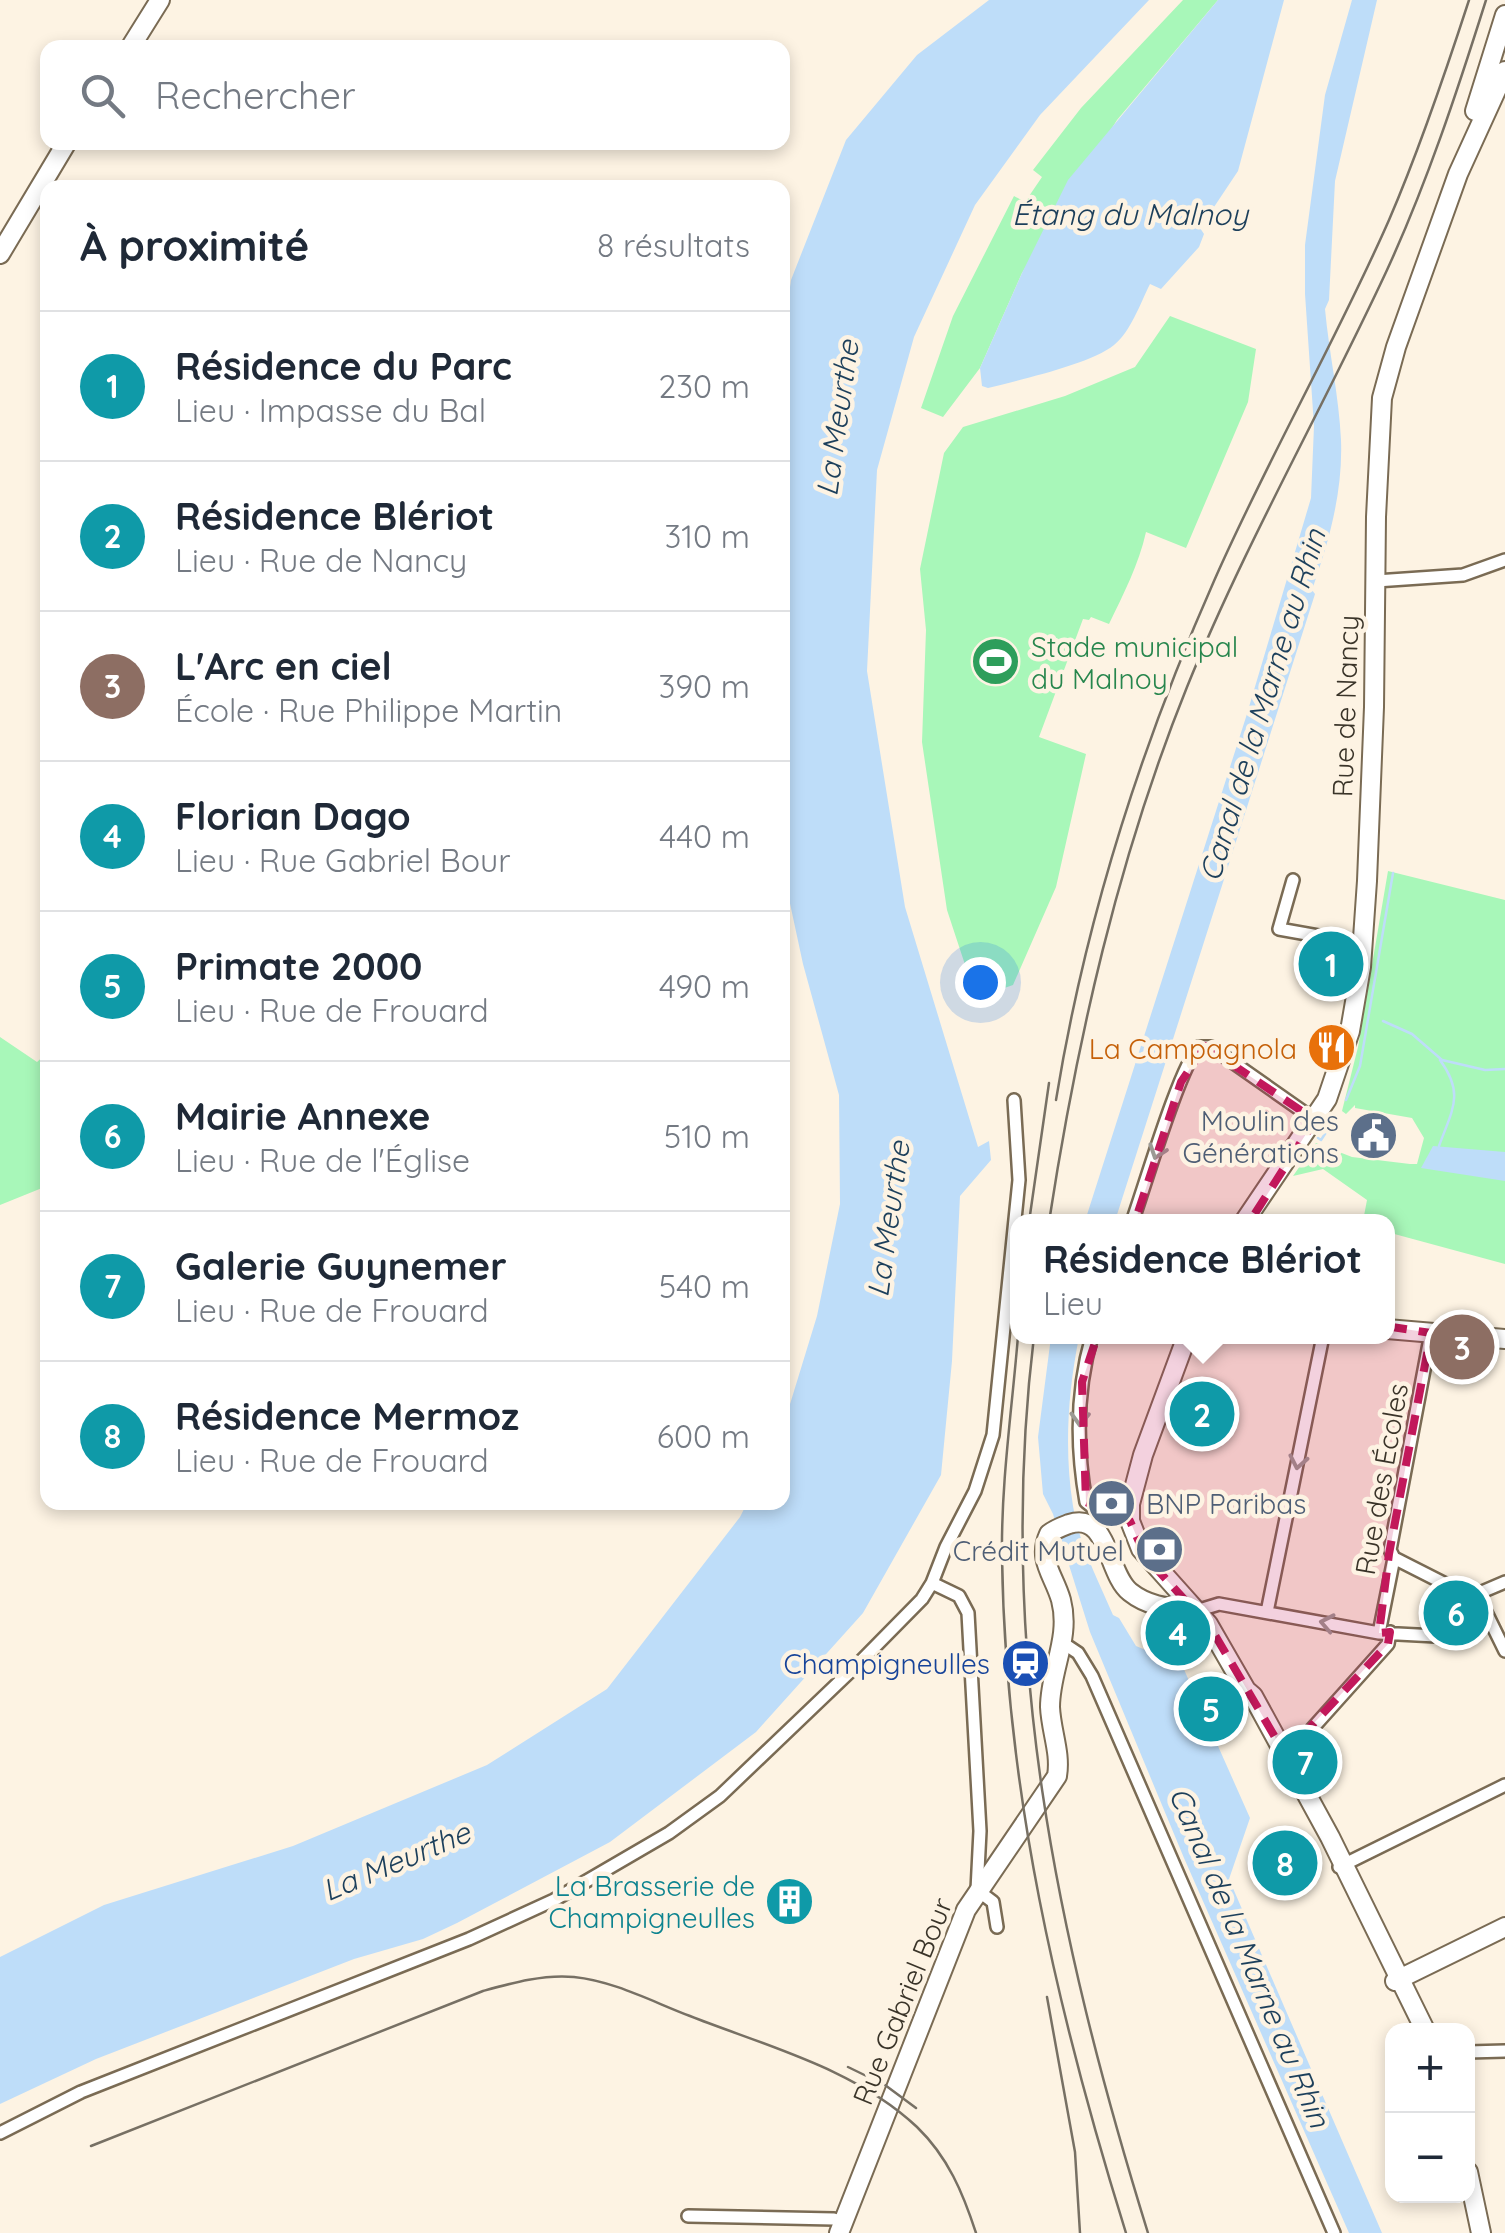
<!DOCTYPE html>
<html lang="fr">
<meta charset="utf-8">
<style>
:root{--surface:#fff;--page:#f2f2f3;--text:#1f2937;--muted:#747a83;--line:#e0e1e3;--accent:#7c3aed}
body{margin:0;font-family:Quicksand,sans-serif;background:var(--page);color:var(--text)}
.controls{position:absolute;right:30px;bottom:30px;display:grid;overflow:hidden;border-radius:20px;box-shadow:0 5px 15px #0003}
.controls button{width:90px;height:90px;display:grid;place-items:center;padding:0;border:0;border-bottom:2px solid var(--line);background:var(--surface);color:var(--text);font:50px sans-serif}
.you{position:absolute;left:980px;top:982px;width:35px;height:35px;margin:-25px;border:8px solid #fff;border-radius:50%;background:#1a73e8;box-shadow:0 0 0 15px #1a73e833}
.badge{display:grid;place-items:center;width:65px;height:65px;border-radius:50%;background:var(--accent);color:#fff;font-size:32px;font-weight:700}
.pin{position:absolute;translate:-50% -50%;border:5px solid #fff;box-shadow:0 2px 10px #0006}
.popup{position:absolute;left:1010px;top:1214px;width:385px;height:130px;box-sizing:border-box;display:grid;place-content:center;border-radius:20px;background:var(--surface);filter:drop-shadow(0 2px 8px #0005);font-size:32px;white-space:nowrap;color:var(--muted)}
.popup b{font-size:38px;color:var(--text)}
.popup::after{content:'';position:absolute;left:50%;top:100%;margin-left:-20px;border:20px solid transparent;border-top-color:var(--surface)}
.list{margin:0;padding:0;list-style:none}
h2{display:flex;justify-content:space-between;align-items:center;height:130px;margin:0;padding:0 40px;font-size:42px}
h2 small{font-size:32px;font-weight:400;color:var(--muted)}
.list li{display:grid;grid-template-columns:65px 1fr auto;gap:30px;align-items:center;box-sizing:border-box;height:150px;padding:0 40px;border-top:2px solid var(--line)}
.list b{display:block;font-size:38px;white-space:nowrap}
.list p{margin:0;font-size:32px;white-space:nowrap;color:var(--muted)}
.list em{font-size:32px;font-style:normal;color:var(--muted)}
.icon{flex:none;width:55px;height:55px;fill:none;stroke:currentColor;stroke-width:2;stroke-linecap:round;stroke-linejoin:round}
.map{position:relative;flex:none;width:1505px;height:2233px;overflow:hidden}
.search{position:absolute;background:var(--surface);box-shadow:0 5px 15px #0003;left:40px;top:40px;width:750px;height:110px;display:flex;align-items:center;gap:25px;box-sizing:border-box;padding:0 35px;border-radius:20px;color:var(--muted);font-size:38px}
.panel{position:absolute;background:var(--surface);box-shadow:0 5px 15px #0003;left:40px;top:180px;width:750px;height:1330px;border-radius:20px}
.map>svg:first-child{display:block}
.green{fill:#a8f7b9}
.water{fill:#beddf9}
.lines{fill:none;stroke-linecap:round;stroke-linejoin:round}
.stream{stroke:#beddf9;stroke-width:2.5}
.street-casing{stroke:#7a6b54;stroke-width:16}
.secondary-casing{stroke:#7a6b54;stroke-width:22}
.street{stroke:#fff;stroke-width:11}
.secondary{stroke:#fff;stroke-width:18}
.rail{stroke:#777064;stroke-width:2.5}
.oneway{stroke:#9c9a94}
.marked{fill:#c2185b;fill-opacity:0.2;stroke:#c2185b;stroke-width:8;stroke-dasharray:20 12;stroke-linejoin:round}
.labels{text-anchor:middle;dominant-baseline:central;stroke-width:9;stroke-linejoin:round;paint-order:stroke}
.leisure-label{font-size:28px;fill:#27864d;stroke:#fdf3e3;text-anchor:start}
.street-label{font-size:28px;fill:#3a3429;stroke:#fdf3e3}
.food-label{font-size:28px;fill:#c56008;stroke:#fdf3e3;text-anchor:end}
.service-label{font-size:28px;fill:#4e5e75;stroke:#fdf3e3;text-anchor:end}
.transit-label{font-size:28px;fill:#164399;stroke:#fdf3e3;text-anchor:end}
.culture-label{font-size:28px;fill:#0d838f;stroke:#fdf3e3;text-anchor:end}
.water-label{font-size:30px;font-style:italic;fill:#1c3f5b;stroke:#fdf3e3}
</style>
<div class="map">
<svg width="1505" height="2233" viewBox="0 0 1505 2233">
<rect width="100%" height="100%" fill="#fdf3e3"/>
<path class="green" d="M1183 0H1218L1117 120 1022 273 980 368 943 417 921 408 953 316 1014 196 1025 202 1042 177 1033 170 1081 108Z
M1170 316 1256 349 1248 402 1186 548 1146 532C1139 564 1123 595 1109 624L1091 617 1089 620 1083 619 1039 737 1086 754 1056 887 1013 985 976 998 947 910 922 742 926 630 920 569 944 453 963 427 1065 396 1135 367Z
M1388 871 1505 900V1264L1387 1232V1222L1363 1221 1367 1200 1323 1169 1293 1176 1316 1143 1352 1157 1410 1164H1417L1424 1138 1412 1118 1355 1108V1105L1346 1114 1342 1111 1358 1047Z
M0 1037 37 1062 48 1052 47 1186 0 1205Z"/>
<path class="water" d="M989 0H1149L1040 115 975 205 914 337 877 470 867 671 905 907 978 1147 989 1141 991 1160 960 1196 952 1361 941 1475 863 1613 756 1732 610 1842 457 1923 423 1939 354 1959 96 2059 0 2104V1957L104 1905 293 1846 487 1765 607 1689 740 1517 747 1503 782 1502 783 1427 817 1316 840 1204 839 1095 803 964 783 871V338L791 280 846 140 917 55Z
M1218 0H1284L1238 171 1200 228 1204 234 1199 247 1161 289 1150 284C1140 304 1131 331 1114 345 1091 364 1019 380 988 388L982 386 980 368 1022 273 1068 180Z
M1352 0H1377L1335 181 1329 300 1325 309C1329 353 1339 396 1341 440 1343 492 1329 541 1312 590L1315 594 1115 1221H1085L1246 717 1311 498 1314 426 1305 294V245L1325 95Z
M1433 1146 1505 1152V1181L1421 1168Z
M1051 1337H1079C1068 1392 1064 1450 1073 1506 1079 1544 1098 1580 1113 1615L1119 1618 1136 1646 1182 1665 1250 1818 1229 1879 1382 2233H1349L1184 1858 1090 1632 1053 1514 1043 1494 1038 1437Z"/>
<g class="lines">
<path class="stream" d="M1383 1021 1412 1034 1442 1060 1485 1070 1505 1069
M1346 1100 1360 1066 1393 873
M1318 1138 1321 1140 1336 1117
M1439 1146C1452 1110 1465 1094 1440 1060"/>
<defs>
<path id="street" d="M1376 581 1463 575 1505 560
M1293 880 1279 929 1363 944
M1132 1222C1144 1189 1180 1065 1199 1047H1211L1315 1120
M1092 1336C1076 1391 1076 1446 1086 1502L1100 1513 1130 1521
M1394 1558 1465 1594H1477L1505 1582
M932 1583 959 1596 968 1613 980 1831 977 1890 993 1902 997 1927
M1477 1594 1505 1651
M1196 1611 1219 1604 1379 1633 1455 1637 1490 1622
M1267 1612 1323 1336
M1379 1633 1394 1558 1390 1550 1431 1333
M1063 1643 1078 1653 1092 1676 1334 2233
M1283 1756 1293 1750 1388 1644 1390 1632
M1339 1867 1505 1785
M1468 2052 1505 2051
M0 2133 81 2092 469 1939 554 1900 669 1833 720 1796 858 1664 922 1599 932 1583 946 1547 975 1491 993 1435 1019 1180 1014 1100
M688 2216 834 2219 843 2223"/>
<path id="secondary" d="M130 48 160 0
M1475 111 1505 15
M0 254 67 142
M1244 1222 1327 1099 1350 1031 1361 967 1367 881 1374 707 1376 517 1382 398 1396 347 1458 174 1505 71
M1387 1329 1505 1339
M1187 1336 1143 1455 1130 1504V1521L1141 1549 1208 1624 1246 1690 1253 1696 1330 1837 1425 2030
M1395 1981 1505 1927
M1468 2172 1481 2233
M839 2233 966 1910 1057 1776C1061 1753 1051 1731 1050 1707 1050 1670 1071 1638 1061 1600 1054 1575 1037 1560 1049 1534 1055 1529 1061 1527 1069 1524 1109 1511 1107 1574 1130 1592 1150 1608 1173 1608 1196 1611"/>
</defs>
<use href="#street" class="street-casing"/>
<use href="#secondary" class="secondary-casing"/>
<use href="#street" class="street"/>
<use href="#secondary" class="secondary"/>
<path class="rail" d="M1056 1100C1085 922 1141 746 1214 581 1268 458 1335 343 1389 220 1420 148 1445 74 1469 0
M1029 1222 1049 1083
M1049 1222C1077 1040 1118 858 1187 687 1245 544 1322 410 1387 270 1427 183 1457 92 1486 0
M1018 1336C1012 1409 1001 1483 1002 1556 1005 1788 1057 2012 1126 2233
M1034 1336C996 1650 1056 1936 1148 2233
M1047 1997 1075 2152 1080 2233
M848 2067 885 2085 916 2108
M91 2146 483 1991C512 1983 544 1974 574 1977 614 1981 653 2002 690 2016 766 2046 856 2069 917 2127 948 2157 963 2193 976 2233"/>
</g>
<defs><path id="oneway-chevron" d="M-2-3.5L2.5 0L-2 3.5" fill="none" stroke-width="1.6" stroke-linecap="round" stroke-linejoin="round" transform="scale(2.5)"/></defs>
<g class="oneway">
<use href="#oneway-chevron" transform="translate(1157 1152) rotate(109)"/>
<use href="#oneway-chevron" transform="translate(1080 1419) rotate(92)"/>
<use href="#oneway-chevron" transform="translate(1298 1462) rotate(101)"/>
<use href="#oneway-chevron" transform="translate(1327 1623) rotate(-169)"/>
</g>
<path class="marked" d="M1205 1046 1315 1120 1209 1285 1293 1312 1431 1333 1389 1554 1379 1633 1390 1632 1388 1644 1285 1754 1212 1630 1145 1556 1130 1521 1086 1502 1082 1382 1181 1082Z"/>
<defs>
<symbol id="stadium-disc" viewBox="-11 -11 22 22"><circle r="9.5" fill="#2e9e5b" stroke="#fdf3e3"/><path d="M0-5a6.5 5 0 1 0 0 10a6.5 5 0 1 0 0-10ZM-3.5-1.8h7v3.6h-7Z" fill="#fff"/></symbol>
<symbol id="restaurant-disc" viewBox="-11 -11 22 22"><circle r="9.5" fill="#e8710a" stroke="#fdf3e3"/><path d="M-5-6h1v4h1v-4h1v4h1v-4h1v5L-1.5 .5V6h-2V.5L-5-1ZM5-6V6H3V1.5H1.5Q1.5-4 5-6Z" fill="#fff"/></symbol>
<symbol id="civic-disc" viewBox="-11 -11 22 22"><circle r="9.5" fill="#5c6f8a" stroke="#fdf3e3"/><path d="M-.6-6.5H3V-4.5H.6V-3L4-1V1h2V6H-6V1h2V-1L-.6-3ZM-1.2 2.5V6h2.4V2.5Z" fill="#fff"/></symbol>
<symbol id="bank-disc" viewBox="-11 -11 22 22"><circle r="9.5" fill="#5c6f8a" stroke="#fdf3e3"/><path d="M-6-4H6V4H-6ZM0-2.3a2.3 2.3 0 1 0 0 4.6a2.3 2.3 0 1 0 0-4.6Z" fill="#fff"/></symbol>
<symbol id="station-disc" viewBox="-11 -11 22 22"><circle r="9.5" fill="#1a4fb4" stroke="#fdf3e3"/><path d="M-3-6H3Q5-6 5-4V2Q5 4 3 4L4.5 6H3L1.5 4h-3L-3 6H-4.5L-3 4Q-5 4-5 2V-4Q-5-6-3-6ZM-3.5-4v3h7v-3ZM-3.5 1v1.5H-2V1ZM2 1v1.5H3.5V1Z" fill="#fff"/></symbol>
<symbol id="building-disc" viewBox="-11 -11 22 22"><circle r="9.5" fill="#0f9aa8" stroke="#fdf3e3"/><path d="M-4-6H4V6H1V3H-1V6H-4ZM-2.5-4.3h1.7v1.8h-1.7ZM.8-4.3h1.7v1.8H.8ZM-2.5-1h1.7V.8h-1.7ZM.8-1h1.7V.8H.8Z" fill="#fff"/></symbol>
</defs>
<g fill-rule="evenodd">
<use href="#stadium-disc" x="968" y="634" width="55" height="55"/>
<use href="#restaurant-disc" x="1304" y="1020" width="55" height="55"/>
<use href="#civic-disc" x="1346" y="1108" width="55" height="55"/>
<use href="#bank-disc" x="1084" y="1476" width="55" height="55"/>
<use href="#bank-disc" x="1132" y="1522" width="55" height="55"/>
<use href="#station-disc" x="998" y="1636" width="55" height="55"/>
<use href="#building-disc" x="762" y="1874" width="55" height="55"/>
</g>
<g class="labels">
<g class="leisure-label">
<text x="1031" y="646">Stade municipal<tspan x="1031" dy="32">du Malnoy</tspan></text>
</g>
<g class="street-label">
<text transform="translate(1345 706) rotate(-88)">Rue de Nancy</text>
<text transform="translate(1381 1479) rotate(-80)">Rue des Écoles</text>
<text transform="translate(902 2001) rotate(-68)">Rue Gabriel Bour</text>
</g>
<g class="food-label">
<text x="1297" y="1048">La Campagnola</text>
</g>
<g class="service-label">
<text x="1339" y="1120">Moulin des<tspan x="1339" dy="32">Générations</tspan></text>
<text x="1146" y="1503" text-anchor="start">BNP Paribas</text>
<text x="1124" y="1550">Crédit Mutuel</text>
</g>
<g class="transit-label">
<text x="990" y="1663">Champigneulles</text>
</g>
<g class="culture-label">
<text x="755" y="1885">La Brasserie de<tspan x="755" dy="32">Champigneulles</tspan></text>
</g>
<g class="water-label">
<text x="1130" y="214">Étang du Malnoy</text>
<text transform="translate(837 418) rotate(-82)">La Meurthe</text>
<text transform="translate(1262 705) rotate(-73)">Canal de la Marne au Rhin</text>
<text transform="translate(888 1219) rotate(-82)">La Meurthe</text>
<text transform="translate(396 1861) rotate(-23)">La Meurthe</text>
<text transform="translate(1250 1957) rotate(67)">Canal de la Marne au Rhin</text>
</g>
</g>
</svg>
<div class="controls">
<button>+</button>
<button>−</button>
</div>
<div class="you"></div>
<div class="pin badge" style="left:1331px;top:964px;background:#0f9aa8">1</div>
<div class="pin badge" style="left:1202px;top:1414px;background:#0f9aa8">2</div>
<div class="popup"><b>Résidence Blériot</b>Lieu</div>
<div class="pin badge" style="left:1462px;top:1347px;background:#8d6e63">3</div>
<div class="pin badge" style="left:1178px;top:1633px;background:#0f9aa8">4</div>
<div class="pin badge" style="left:1211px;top:1709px;background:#0f9aa8">5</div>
<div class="pin badge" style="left:1456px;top:1613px;background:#0f9aa8">6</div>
<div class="pin badge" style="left:1305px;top:1762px;background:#0f9aa8">7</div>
<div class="pin badge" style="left:1285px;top:1863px;background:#0f9aa8">8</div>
<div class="search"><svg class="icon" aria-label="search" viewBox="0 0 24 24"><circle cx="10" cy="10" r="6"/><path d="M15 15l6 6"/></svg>Rechercher</div>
<section class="panel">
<h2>À proximité<small>8 résultats</small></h2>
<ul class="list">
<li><span class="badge" style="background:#0f9aa8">1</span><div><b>Résidence du Parc</b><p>Lieu · Impasse du Bal</p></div><em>230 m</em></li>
<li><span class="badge" style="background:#0f9aa8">2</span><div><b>Résidence Blériot</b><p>Lieu · Rue de Nancy</p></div><em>310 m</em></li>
<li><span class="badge" style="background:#8d6e63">3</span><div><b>L'Arc en ciel</b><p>École · Rue Philippe Martin</p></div><em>390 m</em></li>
<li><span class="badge" style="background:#0f9aa8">4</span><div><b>Florian Dago</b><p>Lieu · Rue Gabriel Bour</p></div><em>440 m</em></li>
<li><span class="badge" style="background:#0f9aa8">5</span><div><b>Primate 2000</b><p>Lieu · Rue de Frouard</p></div><em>490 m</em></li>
<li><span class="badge" style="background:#0f9aa8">6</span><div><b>Mairie Annexe</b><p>Lieu · Rue de l'Église</p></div><em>510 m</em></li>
<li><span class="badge" style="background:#0f9aa8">7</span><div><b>Galerie Guynemer</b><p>Lieu · Rue de Frouard</p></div><em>540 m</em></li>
<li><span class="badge" style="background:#0f9aa8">8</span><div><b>Résidence Mermoz</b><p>Lieu · Rue de Frouard</p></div><em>600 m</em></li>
</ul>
</section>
</div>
